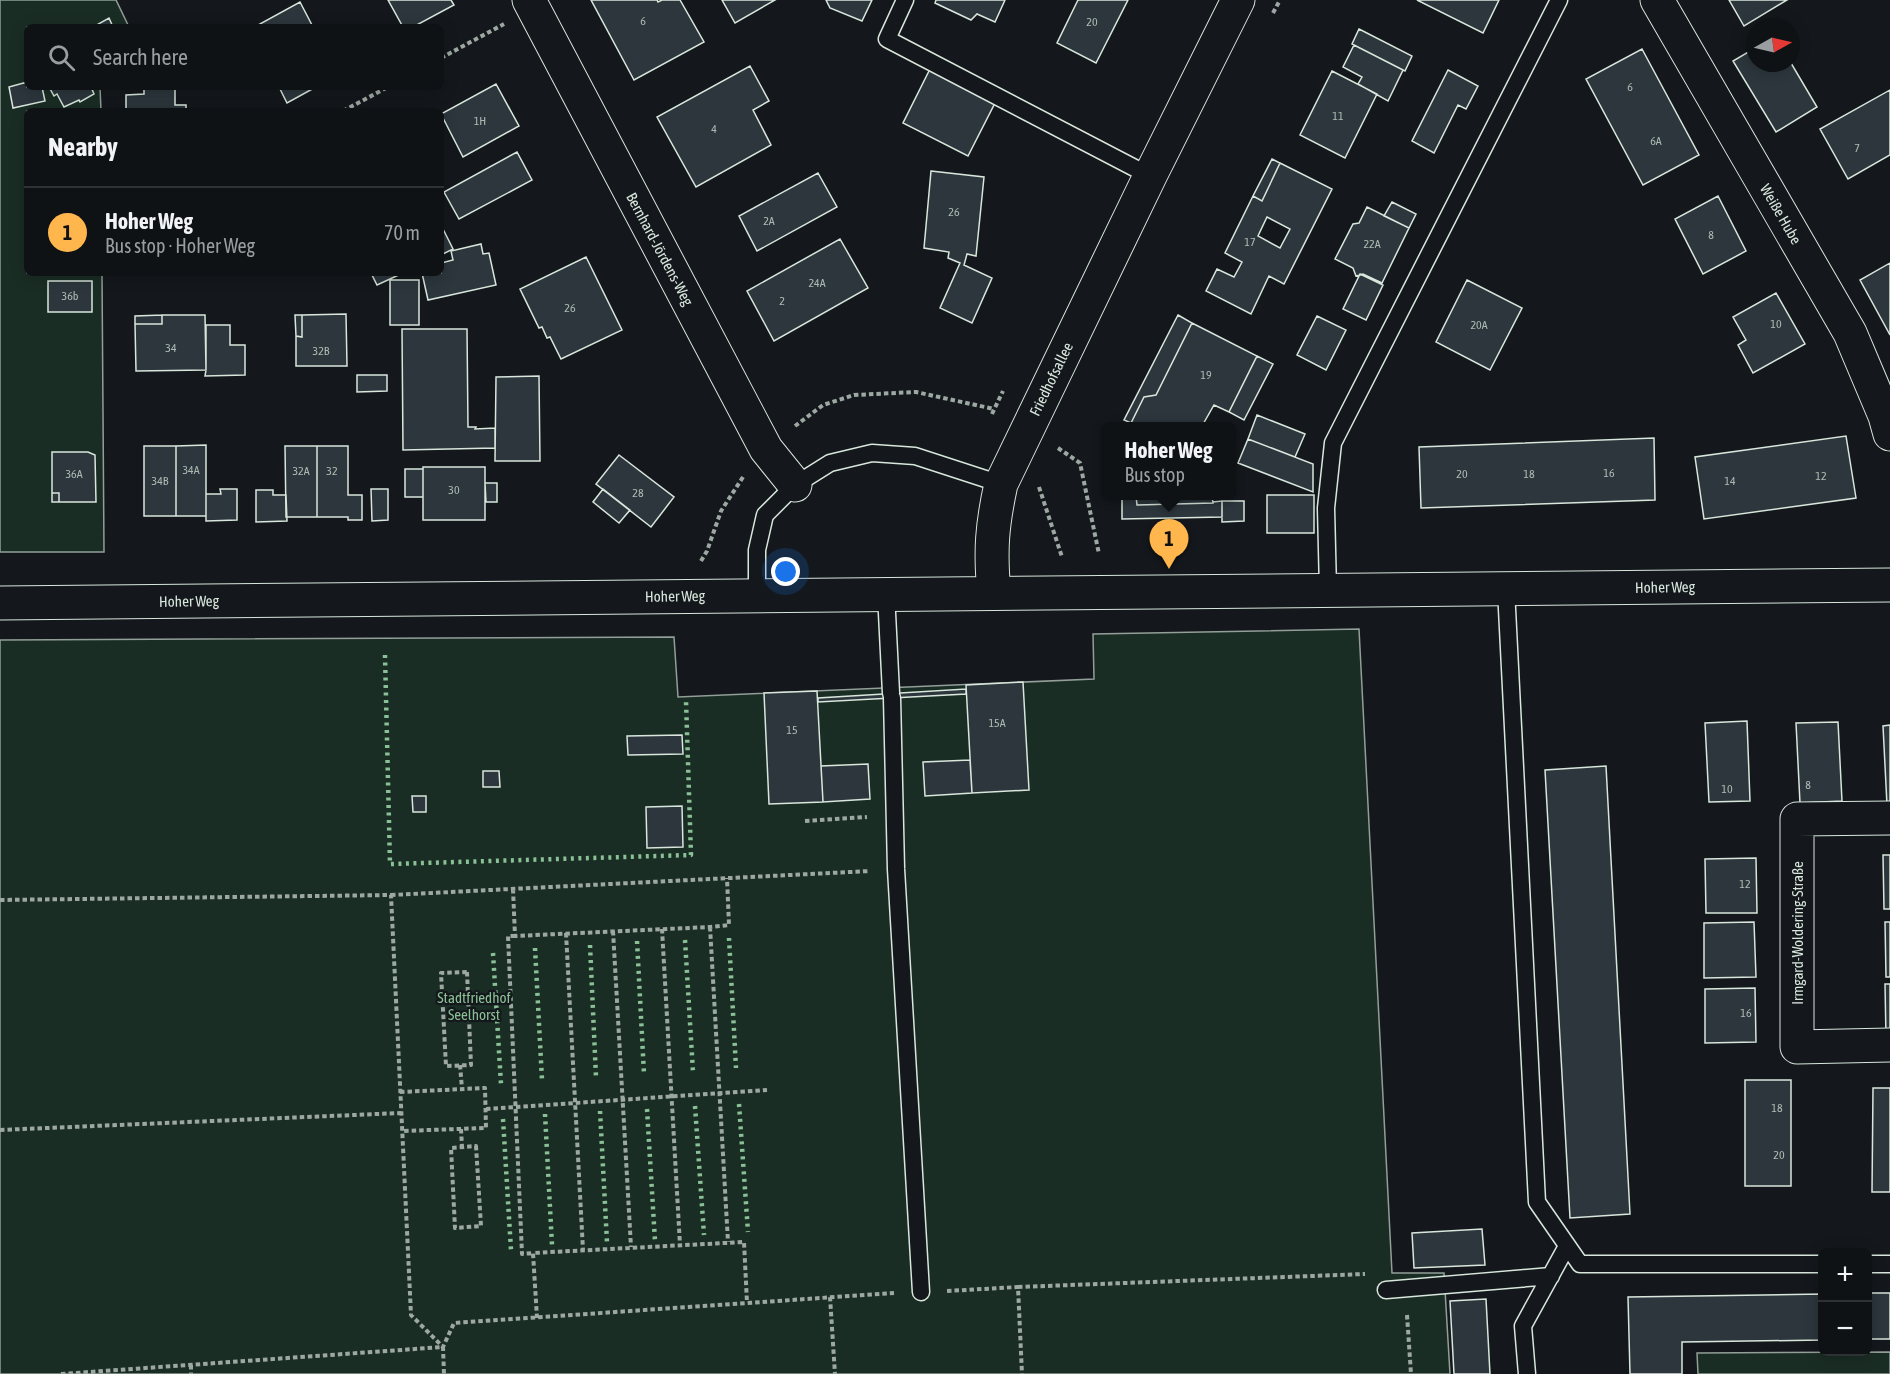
<!DOCTYPE html>
<meta charset="utf-8">
<style>
:root{--surface:#0f1215;--page:#181b1e;--text:#f1f3f6;--muted:#9b9ea0;--line:#2f3234;--accent:#ffb74d}
body{margin:0;font-family:"Asap Condensed",sans-serif;background:var(--page);color:var(--text)}
.controls{position:absolute;right:18px;bottom:18px;display:grid;overflow:hidden;border-radius:9px;box-shadow:0 3px 15px #0003}
.controls button{width:54px;height:54px;display:grid;place-items:center;padding:0;border:0;border-bottom:2px solid var(--line);background:var(--surface);color:var(--text);font:30px sans-serif}
.compass{position:absolute;left:1746px;top:18px;width:54px;height:54px;border-radius:50%;background:var(--surface);box-shadow:0 3px 15px #0003;rotate:82deg}
.you{position:absolute;left:786px;top:572px;width:21px;height:21px;margin:-15px;border:4px solid #fff;border-radius:50%;background:#1a73e8;box-shadow:0 0 0 9px #1a73e833}
.badge{display:grid;place-items:center;width:39px;height:39px;border-radius:50%;background:var(--accent);color:#111;font-size:20px;font-weight:700}
.pin{position:absolute;translate:-50% -50px;filter:drop-shadow(0 2px 3px #0008)}
.pin::after{content:'';position:absolute;top:32px;width:21px;height:18px;background:inherit;clip-path:polygon(0 0,100% 0,50% 100%)}
.popup{position:absolute;left:1101px;top:422px;width:135px;height:78px;box-sizing:border-box;display:grid;place-content:center;border-radius:9px;background:var(--surface);filter:drop-shadow(0 2px 4px #0005);font-size:20px;white-space:nowrap;color:var(--muted)}
.popup b{font-size:22px;color:var(--text)}
.popup::after{content:'';position:absolute;left:50%;top:100%;margin-left:-12px;border:12px solid transparent;border-top-color:var(--surface)}
.list{margin:0;padding:0;list-style:none}
h2{display:flex;justify-content:space-between;align-items:center;height:78px;margin:0;padding:0 24px;font-size:26px}
h2 small{font-size:20px;font-weight:400;color:var(--muted)}
.list li{display:grid;grid-template-columns:39px 1fr auto;gap:18px;align-items:center;box-sizing:border-box;height:90px;padding:0 24px;border-top:2px solid var(--line)}
.list b{display:block;font-size:22px;white-space:nowrap}
.list p{margin:0;font-size:20px;white-space:nowrap;color:var(--muted)}
.list em{font-size:20px;font-style:normal;color:var(--muted)}
.icon{flex:none;width:33px;height:33px;fill:none;stroke:currentColor;stroke-width:2;stroke-linecap:round;stroke-linejoin:round}
.map{position:relative;flex:none;width:1890px;height:1374px;overflow:hidden}
.search{position:absolute;background:var(--surface);box-shadow:0 3px 15px #0003;left:24px;top:24px;width:420px;height:66px;display:flex;align-items:center;gap:15px;box-sizing:border-box;padding:0 21px;border-radius:9px;color:var(--muted);font-size:22px}
.panel{position:absolute;background:var(--surface);box-shadow:0 3px 15px #0003;left:24px;top:108px;width:420px;height:168px;border-radius:9px}
.map>svg:first-child{display:block}
.green{fill:#1a2d24;stroke:#939e99;stroke-width:1.5}
.building{fill:#2c363c;stroke:#d8e6dc;stroke-width:1.5;fill-rule:evenodd}
.lines{fill:none;stroke-linecap:round;stroke-linejoin:round}
.lane-casing{stroke:#d8e6dc;stroke-width:19}
.street-casing{stroke:#d8e6dc;stroke-width:35}
.secondary-casing{stroke:#d8e6dc;stroke-width:35}
.path{stroke:#9da8a2;stroke-width:4;stroke-dasharray:4.5 3;stroke-linecap:butt}
.lane{stroke:#14181c;stroke-width:16}
.street{stroke:#14181c;stroke-width:33}
.secondary{stroke:#14181c;stroke-width:33}
.hedge{stroke:#8ac095;stroke-width:4.5;stroke-dasharray:3 4.5;stroke-linecap:butt}
.labels{text-anchor:middle;dominant-baseline:central;stroke-width:4.5;stroke-linejoin:round;paint-order:stroke}
.number-label{font-size:12px;fill:#adbab4}
.street-label{font-size:15px;fill:#d8e6dc;stroke:#14181c}
.park-label{font-size:15px;fill:#8ac095;stroke:#14181c}
</style>
<div class="map">
<svg width="1890" height="1374" viewBox="0 0 1890 1374">
<rect width="100%" height="100%" fill="#14181c"/>
<path class="green" d="M0 0H116L129 27H27V87H100L101 111H27V273H102L104 552H0Z
M1359 629 1392 1273H1444L1450 1374H0V640L674 637 678 697 1094 679 1093 634Z
M1890 1352V1374H1698L1697 1353Z"/>
<path class="building" d="M388 0H451L454 5 413 27H403Z
M591 0H657L658 2 662 0H680L704 42 634 80Z
M722 0H775L735 23Z
M826 0H872L862 21 830 8Z
M936 0H1005L995 22 977 14 971 20 935 3Z
M1078 0H1128L1096 63 1057 43Z
M1417 0H1499L1483 33Z
M1729 0H1787L1744 26Z
M300 2 313 27H257L258 25Z
M109 18 113 27H93Z
M1359 29 1412 56 1405 71 1352 44Z
M1354 45 1403 70 1388 101 1358 84 1362 77 1343 67Z
M1755 48V63H1791L1817 107 1776 132 1733 61Z
M1642 49 1699 155 1643 185 1586 79Z
M750 66 769 101 753 110 771 145 696 187 657 117Z
M931 67 996 101 968 156 903 123Z
M1448 70 1478 86 1466 109 1458 105 1434 153 1412 141Z
M1332 71 1377 94 1345 158 1300 135Z
M27 82V87H42L45 101 13 108 9 87Z
M496 84 519 126 463 157 441 114Z
M49 87H91L94 94 80 102 79 100 64 107 57 94 54 96Z
M144 87H175V105H186V111H126V95L144 94Z
M279 87H316L287 103Z
M1890 90V155L1848 179 1820 129Z
M517 152 532 180 459 219 444 192Z
M1272 159 1280 163 1262 201 1253 196Z
M1280 163 1332 189 1284 284 1269 276 1251 314 1206 291 1217 269 1234 277 1242 262 1225 253 1253 196 1262 201ZM1267 217 1290 229 1280 248 1258 236Z
M931 171 984 177 976 256 967 254 964 265 992 278 972 323 940 308 960 263 948 258 949 252 924 248Z
M818 173 837 207 757 251 739 216Z
M1718 196 1746 251 1703 274 1675 219Z
M1392 202 1416 214 1409 228 1384 216Z
M1367 207 1409 228 1382 283 1363 274 1356 276 1353 268 1335 259 1353 224 1359 223Z
M441 225 453 249 441 255Z
M840 239 868 288 774 341 747 291Z
M481 244 483 254 489 253 496 285 428 300 422 273H441V263L453 260 451 251Z
M586 257 622 330 561 359 550 337 547 338 542 327 539 328 520 289Z
M1890 263V335L1860 280Z
M371 273H403L377 285Z
M1360 274 1383 285 1366 320 1343 309Z
M390 280H419V325H390Z
M1467 280 1522 308 1490 370 1436 342Z
M48 281H92V312H48Z
M1776 293 1805 344 1753 373 1738 345 1746 340 1733 317Z
M346 314 347 366H296V336L302 337V315Z
M162 315H205L206 370 136 371 135 324H162Z
M162 315V324H135V316Z
M295 315H302V337L296 336Z
M1178 315 1192 323 1156 395 1144 397 1131 423 1124 420Z
M1317 316 1346 330 1326 370 1297 355Z
M1192 323 1257 356 1229 412 1214 405 1202 426H1132L1131 423 1144 397 1156 395Z
M206 325H230V345H245V375L205 376 206 370Z
M402 329H467L468 427H476L475 429 495 428V448L403 450Z
M1257 356 1273 364 1244 420 1229 412Z
M357 375H387V391L357 392Z
M539 376 540 461H495L496 377Z
M1257 415 1305 434 1295 457 1248 439Z
M1846 436 1856 498 1704 519 1695 457Z
M1654 438 1655 500 1421 508 1419 447Z
M1248 439 1313 464V492L1238 463Z
M206 445V516H176V446Z
M144 446H176V516H144Z
M285 446H317V517H286Z
M317 446H348V495H362V520H348V517H317Z
M52 452H88L95 455 96 502H59V493H52Z
M619 455 674 497 651 527 596 484Z
M423 467H485V520H423Z
M405 469H423V497H405Z
M485 483H497V502H486Z
M220 489H237V520L206 521V494H221Z
M371 489H388V520L372 521Z
M603 489 630 510 619 523 593 502Z
M256 490H273V495H286L287 521 256 522Z
M52 493H59V502H52Z
M1267 495H1314V533H1267Z
M1122 496H1136L1137 505 1213 503V502L1222 501V517L1122 519Z
M1136 496H1212L1213 503 1137 505Z
M1222 501H1244V521L1222 522Z
M1023 682 1029 790 972 793 966 685Z
M966 689V694L818 702V698Z
M817 691 823 802 769 804 764 693Z
M1747 721 1750 801 1709 802 1705 723Z
M1838 722 1842 801 1800 803 1796 723Z
M1890 725V805H1887L1883 726Z
M682 735 683 754 628 755 627 736Z
M970 760 972 793 925 796 923 762Z
M868 764 870 799 823 802 821 766Z
M1606 766 1630 1214 1570 1218 1545 770Z
M483 771H499L500 787H483Z
M412 796H426V812H413Z
M682 806 683 847 647 848 646 807Z
M1883 855H1890V909H1884Z
M1756 858 1757 913H1706L1705 859Z
M1754 922 1756 977 1704 978V923Z
M1885 922H1890V977H1886Z
M1885 984H1890V1038H1886Z
M1755 988 1756 1042 1705 1043V989Z
M1745 1080H1791V1186H1745Z
M1873 1088H1890V1192H1872Z
M1482 1229 1485 1265 1414 1268 1412 1233Z
M1868 1293H1890V1339H1868Z
M1822 1294V1340L1682 1342V1374H1630L1628 1297Z
M1486 1299 1490 1374H1454L1450 1301Z"/>
<g class="lines">
<defs>
<path id="lane" d="M905 0 887 39 1150 176
M1506 589 1537 1202 1580 1264H1822
M1328 590 1326 508 1333 443 1559 0
M886 593 891 693
M757 595V550L765 515 795 485 830 463 872 453 915 456 1001 484
M892 698 896 869 921 1292
M1868 1264H1890
M1386 1290 1551 1276
M1527 1374 1523 1326 1567 1246"/>
<path id="street" d="M529 0 766 449 795 485
M1657 0 1850 333 1885 416 1890 434
M1890 818 1797 819V1047L1890 1045"/>
<path id="secondary" d="M994 593C990 551 992 525 1001 484L1150 176 1238 0
M0 603 1890 585"/>
</defs>
<use href="#lane" class="lane-casing"/>
<use href="#street" class="street-casing"/>
<use href="#secondary" class="secondary-casing"/>
<path class="path" d="M1273 13 1280 0
M441 58 504 24
M343 111 388 87
M992 414 1003 391
M795 426 823 405 854 395 916 392 994 409
M1058 448 1080 463 1099 554
M1039 487 1062 557
M701 561 707 551 721 511 743 477
M805 821 867 817
M513 889 515 936 710 927 729 925 727 878
M391 895 870 871
M0 900 391 895 411 1315 443 1347 454 1323 894 1293
M710 927 728 1242
M662 929 680 1245
M613 931 631 1247
M566 933 583 1250
M515 936H508L522 1254 533 1253
M467 972 471 1065 446 1066 441 973Z
M460 1065 462 1089
M400 1092 485 1088 486 1128 402 1131
M486 1109 767 1090
M461 1129 462 1147
M0 1130 401 1113
M476 1146 481 1226 455 1228 451 1148Z
M1018 1287 1365 1274
M947 1291 1018 1287 1022 1374
M830 1297 835 1374
M1407 1315 1411 1374
M537 1318 533 1253 744 1242 747 1303
M191 1365V1374
M61 1374 443 1347 444 1374"/>
<use href="#lane" class="lane"/>
<use href="#street" class="street"/>
<use href="#secondary" class="secondary"/>
<path class="hedge" d="M385 655 390 864 691 855 686 701
M729 938 736 1068
M685 940 693 1072
M637 941 644 1074
M590 945 596 1077
M535 948 542 1080
M493 953 501 1084
M739 1104 748 1232
M695 1106 704 1235
M647 1109 655 1241
M600 1111 607 1242
M545 1114 552 1245
M503 1119 511 1250"/>
</g>
<g class="labels">
<g class="number-label">
<text x="643" y="21">6</text>
<text x="1092" y="22">20</text>
<text x="1630" y="87">6</text>
<text x="1338" y="116">11</text>
<text x="480" y="121">1H</text>
<text x="714" y="129">4</text>
<text x="1656" y="141">6A</text>
<text x="1857" y="148">7</text>
<text x="954" y="212">26</text>
<text x="769" y="221">2A</text>
<text x="1711" y="235">8</text>
<text x="1250" y="242">17</text>
<text x="1372" y="244">22A</text>
<text x="817" y="283">24A</text>
<text x="70" y="296">36b</text>
<text x="782" y="301">2</text>
<text x="570" y="308">26</text>
<text x="1776" y="324">10</text>
<text x="1479" y="325">20A</text>
<text x="171" y="348">34</text>
<text x="321" y="351">32B</text>
<text x="1206" y="375">19</text>
<text x="191" y="470">34A</text>
<text x="301" y="471">32A</text>
<text x="332" y="471">32</text>
<text x="1609" y="473">16</text>
<text x="74" y="474">36A</text>
<text x="1462" y="474">20</text>
<text x="1529" y="474">18</text>
<text x="1821" y="476">12</text>
<text x="160" y="481">34B</text>
<text x="1730" y="481">14</text>
<text x="454" y="490">30</text>
<text x="638" y="493">28</text>
<text x="997" y="723">15A</text>
<text x="792" y="730">15</text>
<text x="1808" y="785">8</text>
<text x="1727" y="789">10</text>
<text x="1745" y="884">12</text>
<text x="1746" y="1013">16</text>
<text x="1777" y="1108">18</text>
<text x="1779" y="1155">20</text>
</g>
<g class="street-label">
<text transform="translate(1781 214) rotate(60)">Weiße Hube</text>
<text transform="translate(660 249) rotate(62)">Bernhard-Jördens-Weg</text>
<text transform="translate(1051 379) rotate(-64)">Friedhofsallee</text>
<text transform="translate(1665 587) rotate(-1)">Hoher Weg</text>
<text transform="translate(675 596) rotate(-1)">Hoher Weg</text>
<text transform="translate(189 601) rotate(-1)">Hoher Weg</text>
<text transform="translate(1797 933) rotate(-90)">Irmgard-Woldering-Straße</text>
</g>
<g class="park-label">
<text x="474" y="997">Stadtfriedhof<tspan x="474" dy="17">Seelhorst</tspan></text>
</g>
</g>
</svg>
<div class="controls">
<button>+</button>
<button>−</button>
</div>
<svg class="compass" viewBox="-18 -18 36 36"><path d="M0-13l5 13h-10z" fill="#e53935"/><path d="M0 13l5-13h-10z" fill="#9b9ea0"/></svg>
<div class="you"></div>
<div class="pin badge" style="left:1169px;top:569px">1</div>
<div class="popup"><b>Hoher Weg</b>Bus stop</div>
<div class="search"><svg class="icon" aria-label="search" viewBox="0 0 24 24"><circle cx="10" cy="10" r="6"/><path d="M15 15l6 6"/></svg>Search here</div>
<section class="panel">
<h2>Nearby<small></small></h2>
<ul class="list">
<li><span class="badge">1</span><div><b>Hoher Weg</b><p>Bus stop · Hoher Weg</p></div><em>70 m</em></li>
</ul>
</section>
</div>
